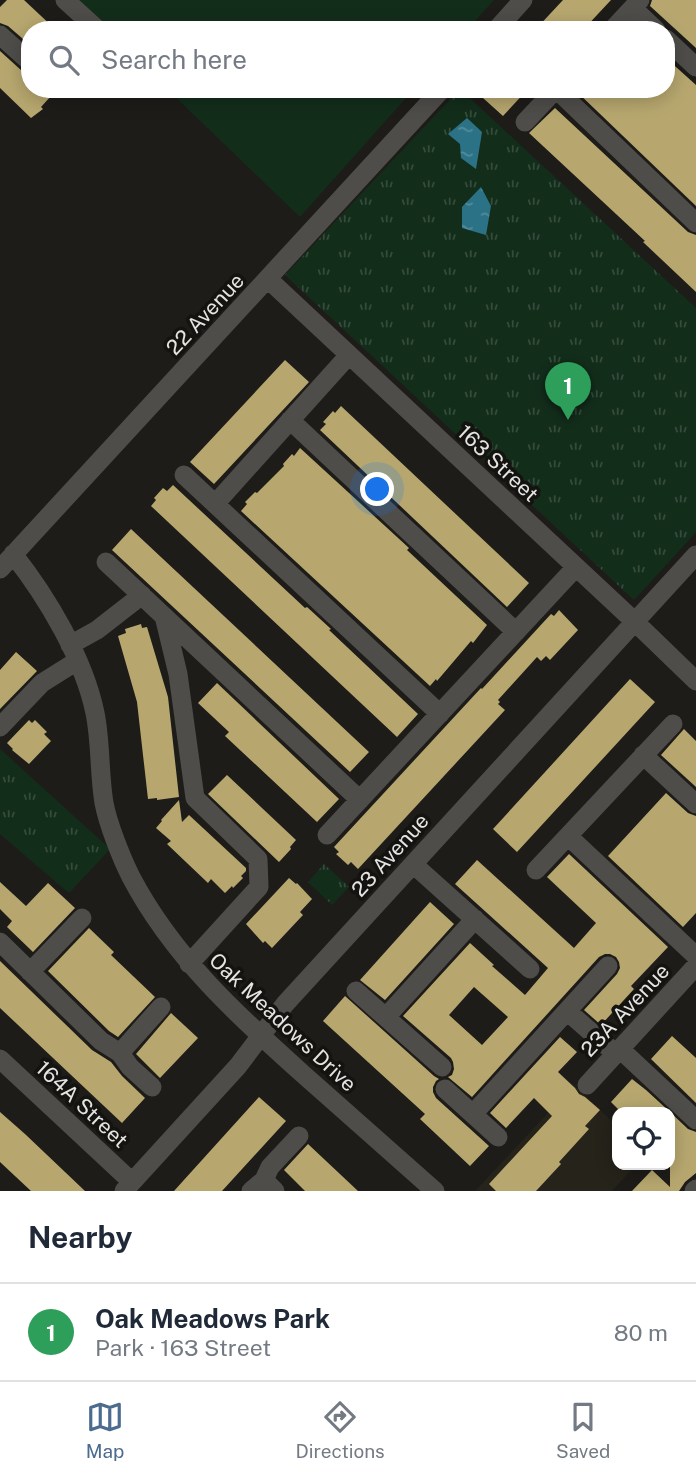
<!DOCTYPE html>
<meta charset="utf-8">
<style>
:root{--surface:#fff;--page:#f2f2f3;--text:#1f2937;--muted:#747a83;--line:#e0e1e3;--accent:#4b6b8f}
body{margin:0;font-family:"Public Sans",sans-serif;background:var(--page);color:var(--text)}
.controls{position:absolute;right:21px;bottom:21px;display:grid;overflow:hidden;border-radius:14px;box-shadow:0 4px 18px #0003}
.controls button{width:63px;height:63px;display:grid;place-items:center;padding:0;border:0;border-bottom:2px solid var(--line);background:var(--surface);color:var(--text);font:35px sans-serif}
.you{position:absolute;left:378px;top:490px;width:24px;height:24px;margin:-18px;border:5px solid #fff;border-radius:50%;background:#1a73e8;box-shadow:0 0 0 10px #1a73e833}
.badge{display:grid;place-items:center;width:46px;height:46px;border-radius:50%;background:var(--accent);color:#fff;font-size:23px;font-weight:700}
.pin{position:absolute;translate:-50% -58px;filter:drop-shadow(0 2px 4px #0008)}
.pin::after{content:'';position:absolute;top:37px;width:24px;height:21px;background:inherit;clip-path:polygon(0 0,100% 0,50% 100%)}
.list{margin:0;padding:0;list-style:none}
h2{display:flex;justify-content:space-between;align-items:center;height:91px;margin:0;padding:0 28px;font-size:30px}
h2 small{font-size:23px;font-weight:400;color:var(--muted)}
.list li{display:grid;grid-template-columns:46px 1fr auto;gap:21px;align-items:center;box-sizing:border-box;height:98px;padding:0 28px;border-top:2px solid var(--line)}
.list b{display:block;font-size:26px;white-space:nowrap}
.list p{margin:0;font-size:23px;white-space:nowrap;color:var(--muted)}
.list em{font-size:23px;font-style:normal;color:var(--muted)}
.icon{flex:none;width:38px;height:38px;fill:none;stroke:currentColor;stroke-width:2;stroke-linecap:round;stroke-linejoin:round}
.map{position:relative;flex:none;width:696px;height:1191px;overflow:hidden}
.search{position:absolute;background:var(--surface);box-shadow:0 4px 18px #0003;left:21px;right:21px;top:21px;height:77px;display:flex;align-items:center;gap:18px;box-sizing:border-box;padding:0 24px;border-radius:28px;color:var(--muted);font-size:26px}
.sheet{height:189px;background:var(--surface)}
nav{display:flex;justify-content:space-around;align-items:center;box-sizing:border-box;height:98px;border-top:2px solid var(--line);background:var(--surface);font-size:19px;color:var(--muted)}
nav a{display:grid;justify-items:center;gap:4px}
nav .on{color:var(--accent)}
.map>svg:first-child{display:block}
.built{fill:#25231a}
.grass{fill:#132d1b}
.park{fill:url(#park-tufts)}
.water{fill:url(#water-ripples)}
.building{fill:#b7a76f;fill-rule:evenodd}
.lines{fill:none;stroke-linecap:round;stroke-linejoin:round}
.minor{stroke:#4e4d4a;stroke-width:19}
.labels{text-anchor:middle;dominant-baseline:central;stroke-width:7;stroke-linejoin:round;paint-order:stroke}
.street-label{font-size:21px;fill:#e4e4e2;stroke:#141310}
</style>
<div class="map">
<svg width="696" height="1191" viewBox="0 0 696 1191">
<defs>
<pattern id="park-tufts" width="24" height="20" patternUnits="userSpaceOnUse" patternTransform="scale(1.75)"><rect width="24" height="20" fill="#132d1b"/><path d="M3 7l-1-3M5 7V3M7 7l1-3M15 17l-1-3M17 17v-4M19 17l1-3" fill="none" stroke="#354b3c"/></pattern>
<pattern id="water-ripples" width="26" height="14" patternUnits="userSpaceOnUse" patternTransform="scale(1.75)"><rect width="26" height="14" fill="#2c7287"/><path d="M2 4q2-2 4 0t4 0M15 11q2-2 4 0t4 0" fill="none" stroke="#558d9d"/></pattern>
</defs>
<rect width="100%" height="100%" fill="#1d1c19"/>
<path class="built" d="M574 1085 617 1126V1165H636L612 1191H475Z"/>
<path class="grass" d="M72 0H494L467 30H104Z
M167 89H414L300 217Z"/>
<path class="park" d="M460 89 696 308V532L634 600 285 275Z
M0 749 110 849 69 893 0 834Z
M324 864 349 887 332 905 308 882Z"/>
<path class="water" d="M467 118 482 132 476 169 461 158 460 144 448 134Z
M481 187 491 206 486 235 462 228V207Z"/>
<path class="building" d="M7 0H24L56 30H30V45L8 26 0 23V7Z
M563 0H611L583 30H535Z
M652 0H696V48L650 6Z
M0 51 22 71 30 74V89H44L51 96 41 107 43 109 31 118 0 88Z
M666 58 696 85V206L574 89H666Z
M473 89H528L503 116Z
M555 108 688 232 696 235V292L643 242 645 241 529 133Z
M285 360 309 382 214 484 190 462Z
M341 406 529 583 507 607 320 430 326 424 323 422 333 411 335 413Z
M300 448 409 548 407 550 487 625 473 643 471 641 437 681 436 679 430 686 241 511 247 504 245 502 255 492 257 493 284 466 283 464 292 454 294 456Z
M173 485 305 608 307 607 331 629 329 630 418 714 397 737 151 506 156 500 154 498 163 488 167 491Z
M131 529 369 752 350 772 112 550Z
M559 610 578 630 550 660 546 656 541 661 537 657 498 700 500 702 498 704 505 710 358 869 351 862 348 865 336 854 339 852 334 847 481 688 482 689 551 614 554 616Z
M141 624 142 628 147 627 168 697 179 797 157 800V798L148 799 137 702 118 636 126 633 125 629Z
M16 652 37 671 0 709V670Z
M630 679 655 702 517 852 493 829Z
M217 683 339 799 317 822 225 736 229 732 198 703Z
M29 720 32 723 35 720 47 732 44 734 51 741 29 764 12 750 13 749 7 743Z
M684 729 696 741V787L661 755Z
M227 775 296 840 290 847 291 849 279 862 208 794Z
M666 793 688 813 696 816V913L683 927 608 856Z
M179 800 182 822 189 815 246 868V871L241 876 243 878 233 888 232 886 225 893 211 879 208 883 167 844 171 841 156 828 162 821 161 820Z
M569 854 668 947 631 986 634 989 601 1025 584 1010 617 974 620 968 619 962 616 957 610 954H605L599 957 472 1097 448 1077 452 1075 454 1069 453 1062 451 1058 403 1016 470 943 494 965 492 966 525 995 548 968 455 884 477 860 574 948 596 923 547 877ZM474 987 508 1017 482 1045 449 1015Z
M289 878 296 884 297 883 312 899 300 912 303 915 272 948 265 941 263 943 246 924Z
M0 882 26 906 48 883 75 908 33 952 7 927 12 921 0 909Z
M430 902 454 924 385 1000 360 980Z
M89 928 114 952 111 955 155 997 118 1037 109 1031 48 971Z
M0 961 92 1050 111 1062 122 1076 145 1098 122 1123 0 1008Z
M345 996 434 1076 439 1079 436 1081 433 1087V1092L436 1098 489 1146 470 1166 420 1119 425 1114 323 1021Z
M171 1013 198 1038 160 1078 136 1054Z
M672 1036 696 1058V1103L651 1059Z
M560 1037 577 1052 558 1072 575 1088 579 1094 585 1097 600 1110 585 1126 589 1129 559 1162 561 1164 536 1191H496L489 1184 552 1116 534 1098 506 1128 490 1113Z
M632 1079 646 1090 670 1112H621L611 1102Z
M259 1097 286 1121 222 1191H174Z
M0 1112 25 1134 85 1191H31L0 1162Z
M670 1112 688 1129 696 1132V1173L685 1182 679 1191H632L652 1170 670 1187Z
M308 1144 358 1191H305L284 1170Z"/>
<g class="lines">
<path class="minor" d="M65 0 98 30
M633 8 656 30
M496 30 523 0
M612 30 640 0
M0 35 30 62
M666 39 696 67
M556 89 696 223
M525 122 556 89
M268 279 634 621 696 681
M290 420 516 632
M184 475 440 714
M215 504 349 355
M13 554C47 597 84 659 95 713 101 742 99 773 104 803 108 824 121 857 131 877 173 957 238 1016 304 1075 348 1114 391 1152 435 1191
M106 562 360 800
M0 569 442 89
M164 616 178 674 195 798 258 859 259 887 189 964
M70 645 97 630 142 595
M0 727 42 683 77 661
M643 755 696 804
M327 835 576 567
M568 836 696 956
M413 864 530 969
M536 870 673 724
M0 942 101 1041 120 1053 130 1067 152 1087
M30 972 82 918
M356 991 442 1067
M567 1011 616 1054
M386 1017 475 919
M620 1049 696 1120
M120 1053 161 1007
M0 1059 132 1182
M587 1085 696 966
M445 1089 498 1137
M473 1114 608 966
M264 1180 270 1167 299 1136
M124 1191 238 1066 285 1004 696 555
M251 1191 264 1180 275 1191
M694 1191 696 1189"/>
</g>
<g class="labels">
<g class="street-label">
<text transform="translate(205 314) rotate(-47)">22 Avenue</text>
<text transform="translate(498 463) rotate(43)">163 Street</text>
<text transform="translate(390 855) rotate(-48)">23 Avenue</text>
<text transform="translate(625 1010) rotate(-47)">23A Avenue</text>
<text transform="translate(283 1022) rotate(43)">Oak Meadows Drive</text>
<text transform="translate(82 1104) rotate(43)">164A Street</text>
</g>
</g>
</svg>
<div class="controls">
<button><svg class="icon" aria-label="locate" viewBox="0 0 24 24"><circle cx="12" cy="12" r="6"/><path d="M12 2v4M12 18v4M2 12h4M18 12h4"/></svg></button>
</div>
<div class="you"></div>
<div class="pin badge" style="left:568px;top:420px;background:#2e9e5b">1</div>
<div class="search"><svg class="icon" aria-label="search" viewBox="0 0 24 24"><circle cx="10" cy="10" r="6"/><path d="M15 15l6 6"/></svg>Search here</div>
</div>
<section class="sheet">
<h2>Nearby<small></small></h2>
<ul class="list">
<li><span class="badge" style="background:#2e9e5b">1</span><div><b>Oak Meadows Park</b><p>Park · 163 Street</p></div><em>80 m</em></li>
</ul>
</section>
<nav>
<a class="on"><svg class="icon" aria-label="map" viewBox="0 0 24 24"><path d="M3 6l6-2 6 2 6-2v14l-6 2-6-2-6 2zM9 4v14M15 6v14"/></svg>Map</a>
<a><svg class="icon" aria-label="directions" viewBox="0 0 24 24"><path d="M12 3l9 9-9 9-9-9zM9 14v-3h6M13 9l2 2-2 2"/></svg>Directions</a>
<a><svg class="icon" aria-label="saved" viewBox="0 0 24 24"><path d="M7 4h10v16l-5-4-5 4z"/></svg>Saved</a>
</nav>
